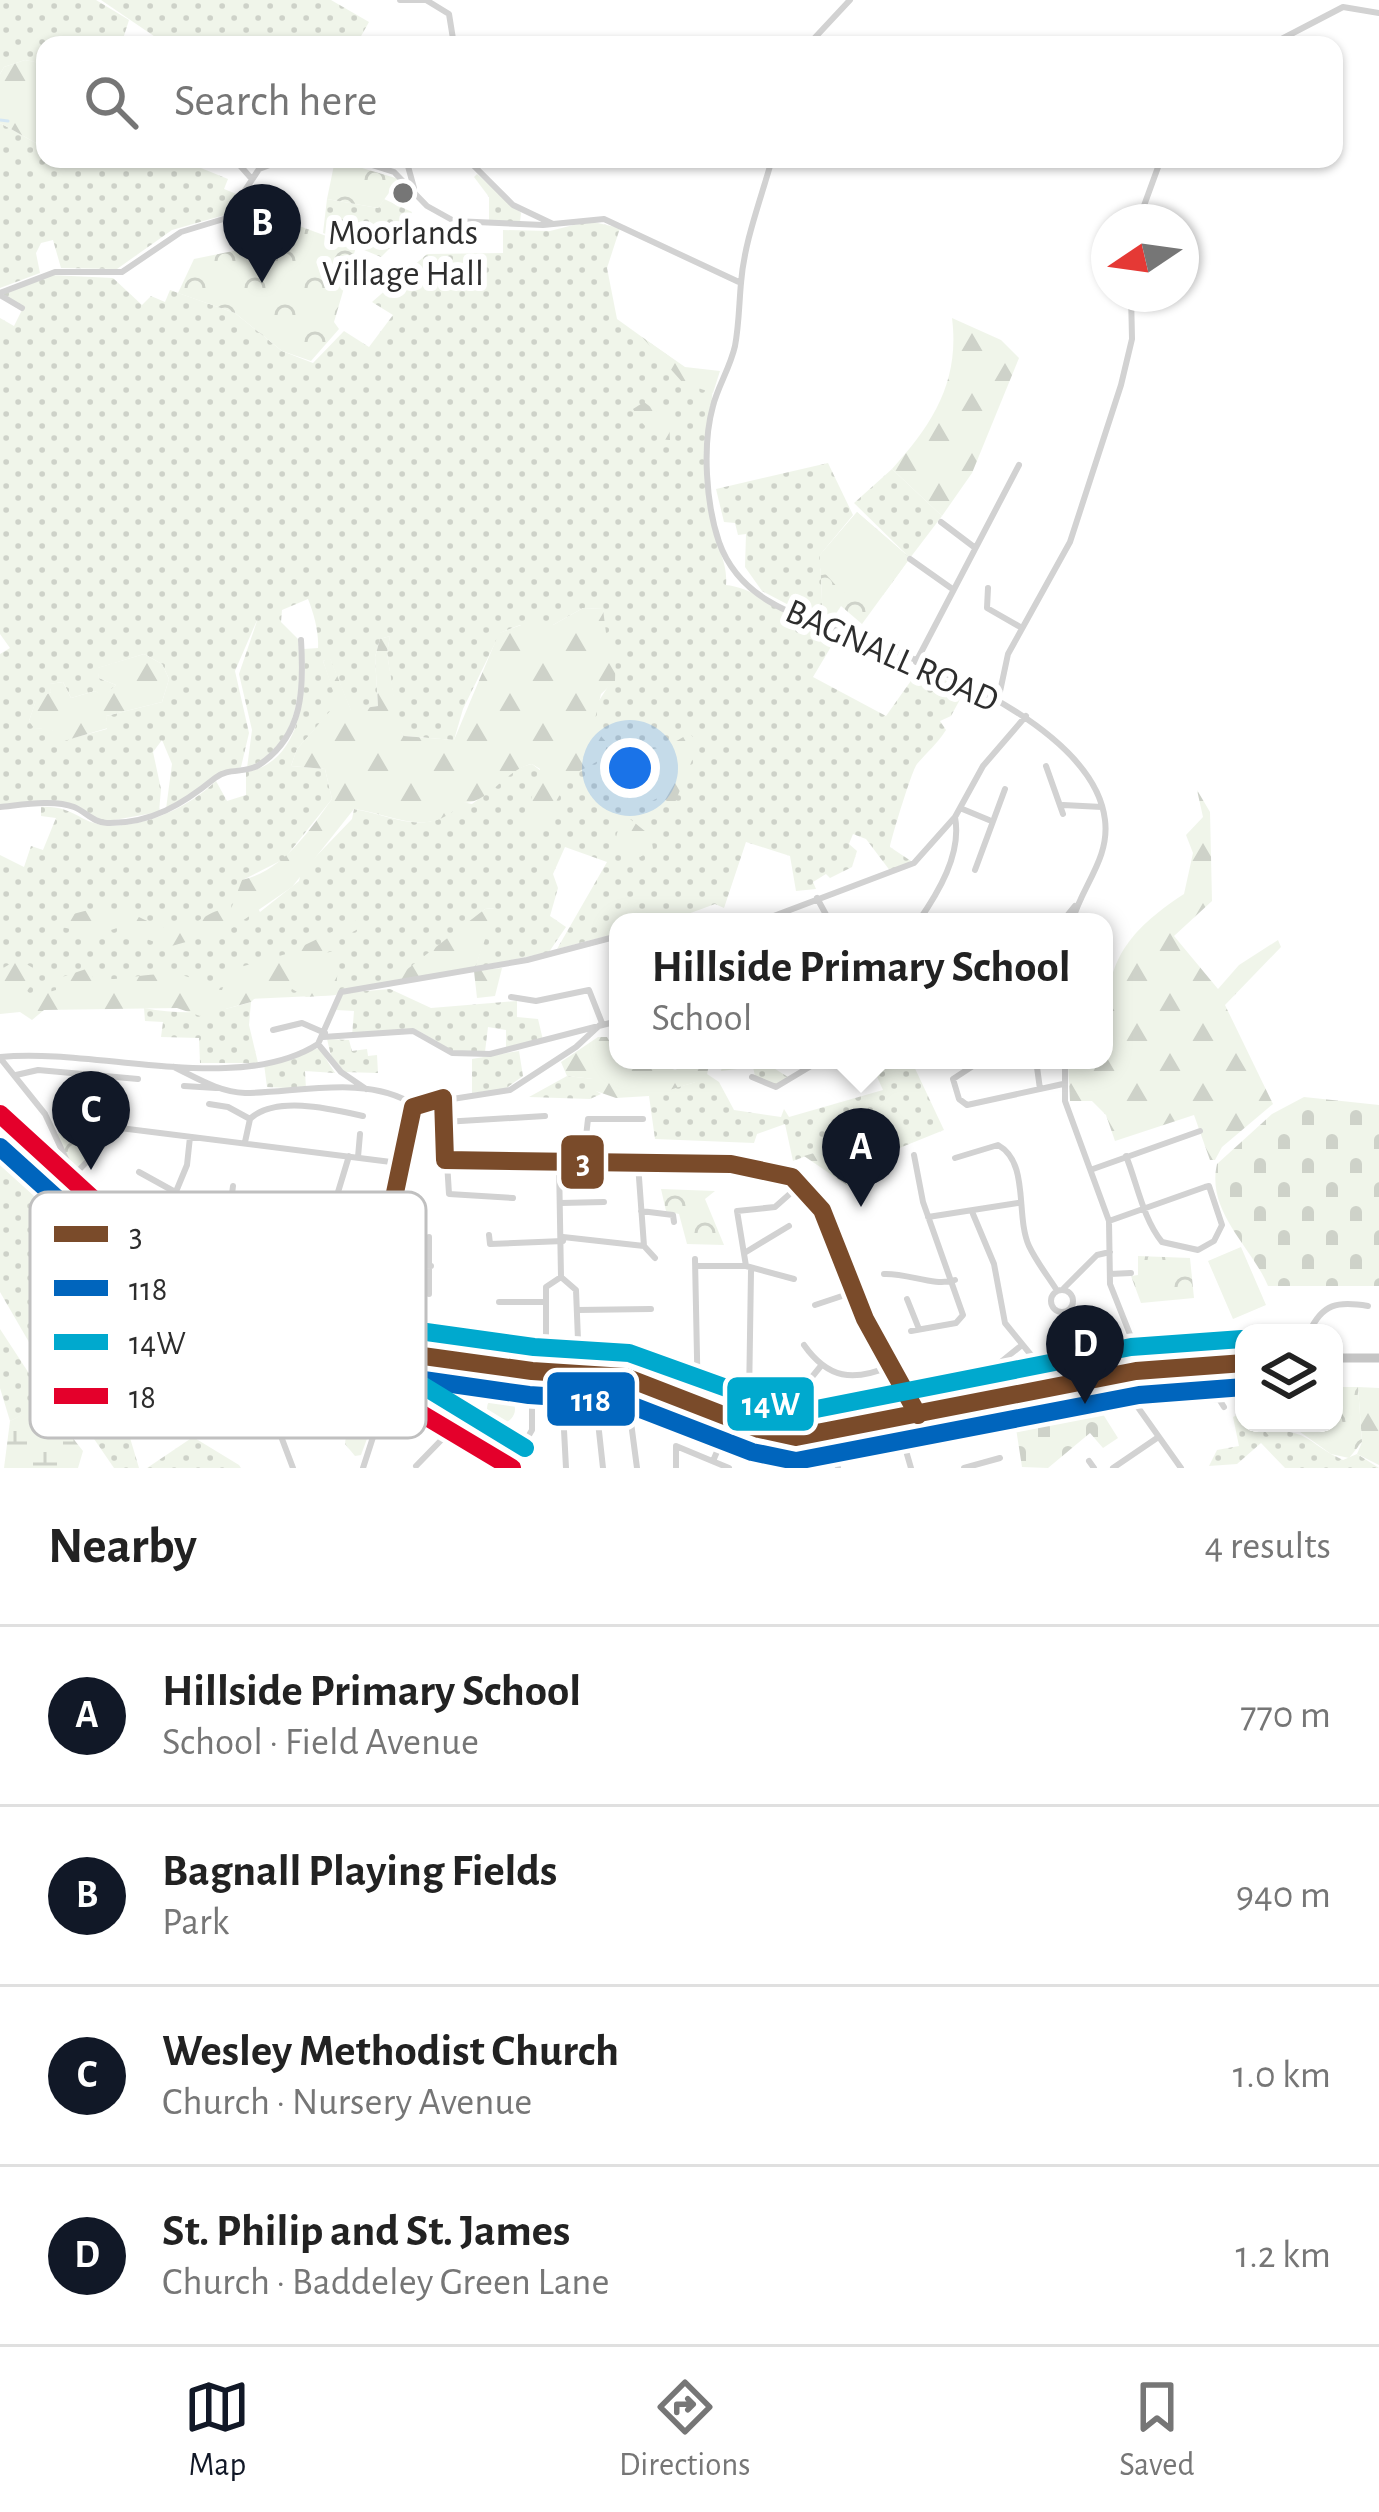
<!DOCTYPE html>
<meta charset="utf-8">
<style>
:root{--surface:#fff;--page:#f2f2f2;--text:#222;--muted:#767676;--line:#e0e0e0;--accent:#111827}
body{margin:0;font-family:"Alegreya Sans",sans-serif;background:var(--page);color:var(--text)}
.controls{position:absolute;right:36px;bottom:36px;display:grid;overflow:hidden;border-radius:24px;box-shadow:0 3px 9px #0004}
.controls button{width:108px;height:108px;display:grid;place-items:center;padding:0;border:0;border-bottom:3px solid var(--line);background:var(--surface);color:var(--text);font:60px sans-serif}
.compass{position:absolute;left:1091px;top:204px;width:108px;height:108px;border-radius:50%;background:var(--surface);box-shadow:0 3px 9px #0004;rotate:257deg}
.you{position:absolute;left:630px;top:768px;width:42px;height:42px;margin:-30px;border:9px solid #fff;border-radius:50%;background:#1a73e8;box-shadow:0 0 0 18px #1a73e833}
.badge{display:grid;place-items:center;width:78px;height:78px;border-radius:50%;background:var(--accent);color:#fff;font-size:39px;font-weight:700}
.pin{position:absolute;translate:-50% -99px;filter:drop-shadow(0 3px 6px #0008)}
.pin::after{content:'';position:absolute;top:63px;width:42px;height:36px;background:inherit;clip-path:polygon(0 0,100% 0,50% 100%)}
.popup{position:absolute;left:609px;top:913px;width:504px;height:156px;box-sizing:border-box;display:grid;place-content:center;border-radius:24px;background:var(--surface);filter:drop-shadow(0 3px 9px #0005);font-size:39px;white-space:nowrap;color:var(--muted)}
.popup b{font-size:45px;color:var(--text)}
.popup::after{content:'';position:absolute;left:50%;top:100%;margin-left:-24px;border:24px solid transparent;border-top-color:var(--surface)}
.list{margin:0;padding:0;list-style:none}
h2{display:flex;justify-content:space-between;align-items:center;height:156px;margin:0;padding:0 48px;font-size:51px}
h2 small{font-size:39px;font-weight:400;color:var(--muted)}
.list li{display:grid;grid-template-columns:78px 1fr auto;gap:36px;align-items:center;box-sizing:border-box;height:180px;padding:0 48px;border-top:3px solid var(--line)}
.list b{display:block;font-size:45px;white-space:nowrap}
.list p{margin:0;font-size:39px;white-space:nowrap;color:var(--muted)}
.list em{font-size:39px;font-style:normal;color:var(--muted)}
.icon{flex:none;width:66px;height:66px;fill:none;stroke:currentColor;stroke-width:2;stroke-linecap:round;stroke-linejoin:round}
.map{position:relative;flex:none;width:1379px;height:1468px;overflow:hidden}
.search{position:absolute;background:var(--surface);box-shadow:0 3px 9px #0004;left:36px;right:36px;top:36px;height:132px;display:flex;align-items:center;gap:30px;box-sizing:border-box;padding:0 42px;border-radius:24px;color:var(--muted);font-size:45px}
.sheet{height:876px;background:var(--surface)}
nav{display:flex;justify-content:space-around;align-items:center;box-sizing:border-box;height:168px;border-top:3px solid var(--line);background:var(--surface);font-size:33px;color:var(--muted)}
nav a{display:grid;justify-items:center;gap:6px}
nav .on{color:var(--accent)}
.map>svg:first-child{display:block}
.grass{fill:url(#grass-dots);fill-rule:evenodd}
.forest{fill:url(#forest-firs)}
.wetland{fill:url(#wetland-marsh)}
.cemetery{fill:url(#cemetery-stones)}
.park{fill:url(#park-crowns)}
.garden{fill:#f0f5ea}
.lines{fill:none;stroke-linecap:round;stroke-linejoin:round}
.stream{stroke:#d5e7f4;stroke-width:3}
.minor{stroke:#d2d2d2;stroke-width:6}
.major{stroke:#c5c5c5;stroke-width:9}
.highway{stroke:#bfbfbf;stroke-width:12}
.bus-1-casing{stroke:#fff;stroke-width:27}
.bus-2-casing{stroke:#fff;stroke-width:27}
.bus-3-casing{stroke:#fff;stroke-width:27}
.bus-4-casing{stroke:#fff;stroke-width:27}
.bus-1{stroke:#7a4b2a;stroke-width:18}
.bus-2{stroke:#0065bd;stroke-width:18}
.bus-3{stroke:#00a9ce;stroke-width:18}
.bus-4{stroke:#e4002b;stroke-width:18}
.poi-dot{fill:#767676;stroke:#fff;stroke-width:4.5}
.labels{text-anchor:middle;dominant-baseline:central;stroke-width:12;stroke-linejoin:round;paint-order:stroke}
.poi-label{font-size:36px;fill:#2d2d2d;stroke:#fff}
.street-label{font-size:36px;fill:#2d2d2d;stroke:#fff}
.key{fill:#fff;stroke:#c0c0c0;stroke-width:3}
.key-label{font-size:33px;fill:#2d2d2d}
.line-badge{stroke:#fff;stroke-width:4.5}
.badge-label{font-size:33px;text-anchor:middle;font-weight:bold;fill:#fff}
</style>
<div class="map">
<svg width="1379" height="1468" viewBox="0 0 1379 1468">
<defs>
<pattern id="grass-dots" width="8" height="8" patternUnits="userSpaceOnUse" patternTransform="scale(3)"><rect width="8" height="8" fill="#f0f5ea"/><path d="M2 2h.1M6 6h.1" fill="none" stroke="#ced2c9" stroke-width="1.8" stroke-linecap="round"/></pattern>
<pattern id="forest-firs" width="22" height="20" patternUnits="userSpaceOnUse" patternTransform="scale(3)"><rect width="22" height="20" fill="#f0f5ea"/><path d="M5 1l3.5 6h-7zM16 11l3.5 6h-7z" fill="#ced2c9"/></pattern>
<pattern id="wetland-marsh" width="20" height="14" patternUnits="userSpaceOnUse" patternTransform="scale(3)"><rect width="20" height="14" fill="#f0f5ea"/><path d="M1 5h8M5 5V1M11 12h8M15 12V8" fill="none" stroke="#ced2c9"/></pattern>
<pattern id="cemetery-stones" width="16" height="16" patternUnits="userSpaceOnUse" patternTransform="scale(3)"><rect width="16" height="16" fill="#f0f5ea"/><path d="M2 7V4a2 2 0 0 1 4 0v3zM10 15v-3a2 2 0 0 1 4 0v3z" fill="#ced2c9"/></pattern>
<pattern id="park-crowns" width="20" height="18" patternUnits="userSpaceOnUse" patternTransform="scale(3)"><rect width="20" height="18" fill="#f0f5ea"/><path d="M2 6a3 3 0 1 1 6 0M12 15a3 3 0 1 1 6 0" fill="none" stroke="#ced2c9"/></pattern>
</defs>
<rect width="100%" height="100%" fill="#fff"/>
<path class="grass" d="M0 0H96L129 20 121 45H45V64L25 60 4 67 0 74Z
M101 0H331L369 22 356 45H167Z
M0 123 45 148V159H198L196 166 228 179 224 189 239 195 228 214 172 230 117 269 61 268 53 240 41 243 36 253 40 273 0 288Z
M477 174 521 213 520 222H489V197L474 177Z
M327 199 378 208 384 199 412 212 408 221 413 225 381 257 323 233Z
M589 221 620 228 607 268 617 319 713 388C708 433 705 476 711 521 715 546 728 560 726 585 756 588 804 622 838 635L813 677 886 716 920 668 965 690 951 716 940 721 946 730C937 744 928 751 917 764 912 770 892 836 890 847L911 861 891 872 866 839 853 834 849 844 857 851 852 867 830 878 826 874 813 882 816 889 796 891 790 856 746 842 724 908 715 904 666 922H618V933L557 949 607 862 565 847 553 874 558 888 550 916 566 927 549 952 475 968 494 908 485 909 399 983 341 989 336 995 56 1008 0 990V855L24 867 31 846 43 850 56 818 41 816V807C72 805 79 822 103 825 142 829 188 808 216 781L227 801 246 795V772C301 763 307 692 304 649L318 648C319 632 314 614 308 599L282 610 281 622 298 639C302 687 300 746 247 768L252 730 239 674 258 618 235 671 249 733 241 767C212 774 194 796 166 809L172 764 162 740 153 752 161 789 159 812 103 822 60 802 0 806V654L10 648 0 634V318L14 326 23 308 1 295 50 275 113 278 142 305 151 296 165 302 170 290 235 313 282 351 313 363 344 331 369 347 393 315 372 302 427 254 503 253V230L550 231ZM583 608 603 609 609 685 593 710 592 727 606 747 541 771 532 764C504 770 494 789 472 804L462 802C429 839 395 816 354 809L352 819 301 872 299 881 260 912 243 880 284 859 332 799 325 769 291 766 297 749 338 703 323 661 330 659 351 711 378 706 375 657 380 639 390 636 387 653 398 728 404 736 454 740 463 709 500 633 520 625H553ZM144 654 162 664 169 679 162 702 106 716 107 729 58 742 52 729 35 728 29 721 36 701 51 692 50 684 63 682 71 698 95 691 104 697 116 685 99 678 98 668Z
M828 463 853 515 820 555 823 623 762 591 745 567 746 534 738 535 735 523 724 522 716 489Z
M892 469 942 516 910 558 854 503Z
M390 989 431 1008 517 1001V1017L538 1019 543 1040 506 1049V1030L488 1027 485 1052 453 1051 417 1030 352 1036 354 1011 336 1010 343 993Z
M251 1002 249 1025 258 1063H200L199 1038 161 1037 163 1022 145 1021 144 1008C182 1015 214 1014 251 1002Z
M327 1039 349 1040 352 1051 367 1049 368 1056 377 1055 378 1073 344 1072 332 1060Z
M319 1048 335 1073 305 1071 306 1089 267 1087 264 1064Z
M519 1051 523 1076 505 1089 472 1093V1059Z
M724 1060H761L788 1077 776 1085 755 1076 753 1067 721 1071Z
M876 1060H911L944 1130 887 1153H814L793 1161 785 1124 757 1134 754 1143 655 1139 649 1096C667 1083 693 1090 707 1074L719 1082 734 1110 781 1117 784 1109 789 1117 883 1090 871 1063Z
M567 1076 594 1079 593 1089 601 1094 590 1099 529 1097Z
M25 1143 29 1151 22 1157C37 1163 65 1196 80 1209L92 1205 169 1266 141 1279 158 1314C147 1337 130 1356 108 1364L139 1468H114L37 1356 0 1292V1159Z
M211 1298 318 1354 286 1389 169 1320Z
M0 1329 64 1427 36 1423 35 1409 10 1421 0 1388Z
M321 1357 344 1370 322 1405 300 1385Z
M348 1372 364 1381 361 1398 343 1426 346 1413 328 1408Z
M1241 1413 1244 1423H1258L1263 1431C1311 1429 1304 1442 1343 1460L1357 1454 1379 1468H1285L1261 1443 1237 1464 1209 1466 1217 1450 1239 1446 1233 1417Z
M193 1437 239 1465 241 1468H147Z"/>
<path class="forest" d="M25 60 45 64V148L0 123V74L4 67Z
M952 318 1001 340 1019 358 972 473 942 516 892 469C933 424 960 381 952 318Z
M642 337 685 367 720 371 713 393 683 383Z
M644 402 669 421 670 440C656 441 639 421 633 409Z
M583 608 603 609 607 641 616 645 615 681 601 694 593 727 607 743 604 758 570 776 542 827 533 828 525 820 540 769 532 764C504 770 489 804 462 803 429 839 395 815 354 809L292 887 229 930 168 947 117 928 96 935 49 924C72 912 108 902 133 914 148 921 161 930 179 928 201 925 208 908 231 909L242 880C284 870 308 832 332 799L325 769 291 766 297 749 337 703 323 661 330 658 351 710 378 706 375 657 380 639 390 636 387 653 399 728 404 736 454 740 499 633 521 625H553Z
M144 654 162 664 169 679 162 702 106 716 108 728 57 743 52 730 34 728 29 721 36 700 51 692 49 684 63 682 71 698 95 691 104 696 116 685 99 678 97 668Z
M689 733 699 743 674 805 660 797 635 809 630 819 651 836 653 849 640 857 614 844 629 792 620 782 609 783V767C639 744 656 757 689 733Z
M1197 790 1210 812 1212 901 1174 936 1218 989 1239 965 1278 940 1281 947 1225 1005 1273 1104 1222 1147 1215 1160H1210L1194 1115 1115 1141 1106 1115 1092 1101H1070L1068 1060H1104C1104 974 1112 941 1184 894L1193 853 1186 835 1203 817Z
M496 908 475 968 392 981 485 909Z
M357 920 360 928 323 948 325 953 349 948V955L338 962 336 995 306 997 292 989 287 995H258L251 1002 200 1016 177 1008 44 1010 32 1020 20 1012 0 1014V970L18 959 33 968 35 980 27 991 33 997 56 990V979L92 967 93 978C122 983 154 969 185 976 200 979 206 991 222 990L230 970 286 954Z
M502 968 495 996 477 998 474 971Z
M598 1037H607L624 1068 635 1069 638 1062 650 1060 675 1070 697 1060 709 1065 706 1079 649 1096 616 1098 593 1090V1079L567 1076 561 1062Z
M814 1153H887L891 1171 851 1188 804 1156Z
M1358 1387 1379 1388V1465L1357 1454 1362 1442Z
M369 1401 375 1417 361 1455 355 1456 345 1444 347 1427Z"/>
<path class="wetland" d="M35 1408 37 1423 64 1427 83 1451 78 1468H4L10 1421Z"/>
<path class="cemetery" d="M1304 1097 1379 1105V1286H1268C1252 1247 1206 1212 1217 1164L1272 1114Z
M1084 1384 1118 1438 1103 1448 1090 1433 1048 1468 1022 1467 1015 1422 1055 1411 1050 1391Z"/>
<path class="park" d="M335 160 399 179 378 208 327 199Z
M283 220 356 247 334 322 339 329 311 361 282 351 235 313 178 293 194 259 238 250Z
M857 512 910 558 862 624 841 606 828 626 823 623 820 555Z
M89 1097 118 1126 74 1173 57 1136 79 1098Z
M661 1189 715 1191 705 1199 724 1245 687 1244 679 1214 666 1211Z
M1138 1256 1190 1258 1194 1298 1141 1303 1131 1276 1138 1275Z
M1334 1387H1358L1362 1442 1349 1458 1331 1454 1296 1429 1269 1436 1258 1423H1334Z"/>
<path class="garden" d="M857 512 910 558 883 595 842 592 820 568V555Z
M1241 1247 1266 1305 1233 1319 1208 1261Z
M487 1409a14 14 0 1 1 28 0a14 14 0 1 1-28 0Z"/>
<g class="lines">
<path class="stream" d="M0 120 8 121"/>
<path class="minor" d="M400 0H426
M426 0 449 14 454 45
M808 45 850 0
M1270 45 1343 7 1379 13
M353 159 394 172 427 206 454 221 543 225 604 219 741 283
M406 159 414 188
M467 159 513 205 553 224
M772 159C761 199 744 242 741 283 739 304 739 325 735 346 730 368 718 386 713 406 702 445 706 504 719 542 744 613 823 621 883 646 951 674 1095 735 1105 820 1110 859 1081 887 1072 922
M235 160 251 178
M1138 222 1161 159
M0 293 55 272H122L181 232 227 218 259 169 286 159
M0 295 22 308
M941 522 974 547
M910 559 951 588
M988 588 987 608 1022 628
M916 662 1019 465
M998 701 1008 654 1070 542 1121 385 1132 339 1131 294
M1046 766 1063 814
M1063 805 1102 807
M0 807C21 805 54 799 74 807 86 812 94 823 107 823 151 824 183 804 215 778 229 767 245 774 259 765 304 735 304 688 301 640
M960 808 989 820
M975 870 1005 789
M817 898 830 922
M758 922 914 863 955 817 983 766 1026 716
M918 922C938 893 962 854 955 817
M1038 922H1040
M1062 922 1075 906
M273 1030 302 1023 325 1033
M323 1037 413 1031 452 1053 490 1054 618 1021
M318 1044 341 1072 366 1089
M0 1057C94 1047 237 1096 318 1044L341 992 527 960 618 936
M0 1058 45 1114 74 1176
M982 1060 953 1079 959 1099 967 1105 1063 1084
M1036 1060 1040 1089
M1065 1060V1101L1109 1221 1110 1284 1133 1342 1136 1371
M174 1067C197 1078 219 1092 245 1093 296 1093 368 1074 414 1105
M16 1075 38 1070 138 1079
M752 1077 776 1087 821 1060
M184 1086 216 1088
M443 1098 449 1194 513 1198
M209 1104 228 1107 250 1119
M414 1105 510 1090 576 1047 602 1023 589 990 536 1001 511 997
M444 1122 545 1116
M245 1142 250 1119C275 1095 332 1109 363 1116
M349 1156 313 1274 319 1282 358 1294
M358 1157 360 1134
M955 1158 998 1145C1030 1163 1015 1215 1029 1246 1036 1261 1047 1275 1056 1289
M445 1160 731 1164 766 1170
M559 1163 561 1277
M583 1163 588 1119H643
M1093 1169 1200 1131
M768 1170C836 1181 841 1270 866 1321 881 1352 900 1382 917 1412
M139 1172 177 1193
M71 1178 120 1128 407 1164
M233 1186 227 1234 266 1259
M561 1203 604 1202
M641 1211 673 1215 674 1222
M973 1214 994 1264 1005 1323 1031 1355 1042 1389
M928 1217 1018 1203
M1109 1221 1205 1187 1209 1186 1222 1225 1214 1241 1198 1250 1162 1242C1143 1219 1137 1183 1126 1156
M489 1235 490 1244 563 1241
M563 1237 644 1246 638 1164
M644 1246 655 1258
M151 1252 187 1165 190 1137
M746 1252 789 1226
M695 1259 698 1405
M377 1264 431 1266
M696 1266H746L794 1279
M746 1266 737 1211 775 1207 801 1184
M884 1274C909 1273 934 1287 955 1280
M1110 1274 1131 1273
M1064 1288 1097 1255 1110 1252
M210 1290 202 1301 165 1316 154 1340 137 1350 133 1367 164 1426 224 1425 254 1417
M1051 1301a11 11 0 1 1 22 0a11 11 0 1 1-22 0Z
M429 1294V1237
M907 1299 919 1329
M499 1302H543
M815 1305 854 1292
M247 1308 261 1283 279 1199
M577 1310 651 1309
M401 1313 423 1322 413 1354
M307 1315 343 1323
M1067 1315 1085 1380
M397 1322 403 1308
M180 1331 291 1394 279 1431 293 1468
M911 1331 956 1323 963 1315 923 1202 914 1155
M1309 1333C1322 1303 1338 1301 1368 1306
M338 1343 335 1337 377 1264 394 1215 414 1105
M804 1345C828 1379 853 1382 891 1366
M652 1351 648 1395 759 1439 763 1431
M1002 1361 1022 1345
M556 1364 546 1357V1287L561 1277 576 1290 579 1365
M556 1364 633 1370 636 1380
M561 1373 566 1468
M1128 1374 1137 1406 1181 1468
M593 1376 603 1468
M625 1377 637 1468
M803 1388 820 1367
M1219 1399 1217 1387 1233 1385
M1199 1400 1219 1399 1224 1407
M1137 1406 1199 1393
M420 1408 444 1403
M200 1410 201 1427
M897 1420 911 1468
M741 1422 749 1399 751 1271
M832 1433 838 1468
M713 1461 727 1428
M1089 1461 1094 1468
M416 1466 451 1430
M510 1467 532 1430V1371
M363 1468 387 1394
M676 1468V1446L729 1468
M964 1468 1000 1458
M1113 1468 1157 1438"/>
<path class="major" d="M322 1352 332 1343 532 1371 625 1377 759 1429 796 1437 1136 1371 1244 1363
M1334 1358H1379"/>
<path class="highway" d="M0 1114 151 1252 512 1468"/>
<defs>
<path id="bus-1" d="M338 1343 335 1337 388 1226 413 1107 443 1098 445 1160 731 1164 792 1177 822 1210 865 1319 918 1415
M336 1344 532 1371 625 1377 759 1429 796 1437 1136 1371 1244 1363"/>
<path id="bus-2" d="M0 1147 137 1271 316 1375 340 1368 529 1395 620 1401 752 1452 796 1461 1139 1395 1244 1387"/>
<path id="bus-3" d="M335 1332 525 1448
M306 1334 333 1319 534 1347 629 1353 796 1413 1131 1347 1242 1339"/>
<path id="bus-4" d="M0 1114 151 1252 512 1468"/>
</defs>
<use href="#bus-1" class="bus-1-casing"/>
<use href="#bus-2" class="bus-2-casing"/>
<use href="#bus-3" class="bus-3-casing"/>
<use href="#bus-4" class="bus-4-casing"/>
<use href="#bus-1" class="bus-1"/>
<use href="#bus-2" class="bus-2"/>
<use href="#bus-3" class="bus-3"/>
<use href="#bus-4" class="bus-4"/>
</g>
<circle class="poi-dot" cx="403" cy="193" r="12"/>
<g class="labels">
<g class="poi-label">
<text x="403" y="233">Moorlands<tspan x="403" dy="41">Village Hall</tspan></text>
</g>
<g class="street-label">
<text transform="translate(892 656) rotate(24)">BAGNALL ROAD</text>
</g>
</g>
<rect x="30" y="1192" width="396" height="246" rx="18" class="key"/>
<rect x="54" y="1226" width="54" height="16" fill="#7a4b2a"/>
<rect x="54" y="1280" width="54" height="16" fill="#0065bd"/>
<rect x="54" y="1334" width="54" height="16" fill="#00a9ce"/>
<rect x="54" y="1388" width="54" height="16" fill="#e4002b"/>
<g class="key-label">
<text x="129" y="1246">3</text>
<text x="129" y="1300">118</text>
<text x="129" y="1354">14W</text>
<text x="129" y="1408">18</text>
</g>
<g class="line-badge">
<rect x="559" y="1133" width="47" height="58" rx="12" fill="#7a4b2a"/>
<rect x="545" y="1370" width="92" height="58" rx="12" fill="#0065bd"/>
<rect x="725" y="1375" width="91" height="58" rx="12" fill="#00a9ce"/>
</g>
<g class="badge-label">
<text x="583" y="1173">3</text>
<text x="591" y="1411">118</text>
<text x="771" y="1415">14W</text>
</g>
</svg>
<div class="controls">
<button><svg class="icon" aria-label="layers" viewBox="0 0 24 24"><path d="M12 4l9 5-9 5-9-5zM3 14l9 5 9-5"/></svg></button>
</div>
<svg class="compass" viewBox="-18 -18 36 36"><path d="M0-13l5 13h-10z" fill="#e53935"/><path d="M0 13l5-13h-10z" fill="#767676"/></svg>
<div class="you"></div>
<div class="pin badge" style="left:861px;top:1207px">A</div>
<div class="popup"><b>Hillside Primary School</b>School</div>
<div class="pin badge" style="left:262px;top:283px">B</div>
<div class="pin badge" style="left:91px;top:1170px">C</div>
<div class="pin badge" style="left:1085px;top:1404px">D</div>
<div class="search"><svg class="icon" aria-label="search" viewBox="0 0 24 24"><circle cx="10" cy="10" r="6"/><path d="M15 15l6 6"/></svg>Search here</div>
</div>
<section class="sheet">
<h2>Nearby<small>4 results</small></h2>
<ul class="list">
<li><span class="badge">A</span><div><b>Hillside Primary School</b><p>School · Field Avenue</p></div><em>770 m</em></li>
<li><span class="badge">B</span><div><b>Bagnall Playing Fields</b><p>Park</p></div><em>940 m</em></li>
<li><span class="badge">C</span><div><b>Wesley Methodist Church</b><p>Church · Nursery Avenue</p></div><em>1.0 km</em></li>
<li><span class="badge">D</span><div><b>St. Philip and St. James</b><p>Church · Baddeley Green Lane</p></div><em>1.2 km</em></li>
</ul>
</section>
<nav>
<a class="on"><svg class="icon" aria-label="map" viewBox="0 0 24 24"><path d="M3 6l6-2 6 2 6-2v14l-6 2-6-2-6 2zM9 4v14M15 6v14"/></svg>Map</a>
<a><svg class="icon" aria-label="directions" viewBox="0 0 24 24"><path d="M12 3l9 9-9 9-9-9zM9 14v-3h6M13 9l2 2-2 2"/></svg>Directions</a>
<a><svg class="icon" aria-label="saved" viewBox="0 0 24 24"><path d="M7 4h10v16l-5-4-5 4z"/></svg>Saved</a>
</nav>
